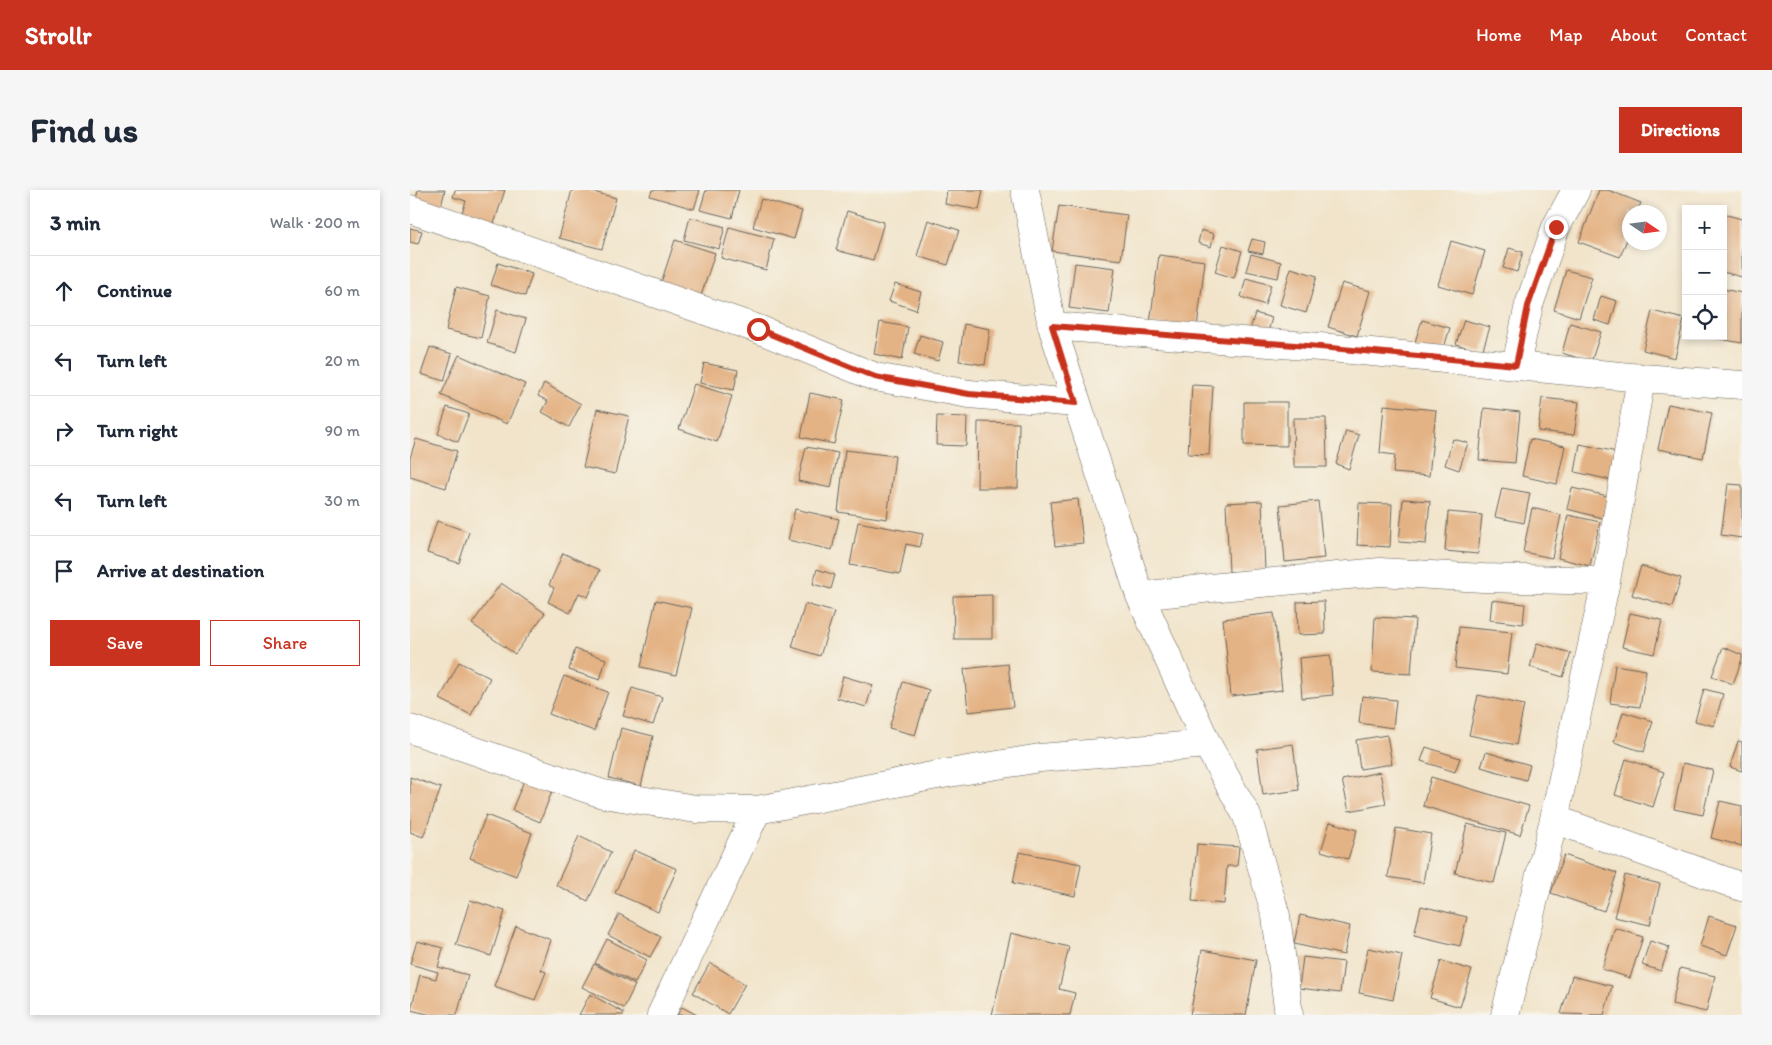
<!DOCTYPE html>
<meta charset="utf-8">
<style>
:root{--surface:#fff;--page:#f6f6f7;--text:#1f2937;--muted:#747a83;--line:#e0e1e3;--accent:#c8321e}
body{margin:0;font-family:Itim,sans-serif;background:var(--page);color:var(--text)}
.controls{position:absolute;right:15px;top:15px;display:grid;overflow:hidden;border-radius:0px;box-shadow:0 2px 8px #0003}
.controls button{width:45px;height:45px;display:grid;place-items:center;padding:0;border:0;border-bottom:1px solid var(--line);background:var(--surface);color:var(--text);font:25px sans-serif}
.compass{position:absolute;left:1212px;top:15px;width:45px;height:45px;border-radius:50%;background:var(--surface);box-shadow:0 2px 8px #0003;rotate:103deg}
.stop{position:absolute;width:15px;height:15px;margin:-11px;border:4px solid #c8321e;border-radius:50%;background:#fff}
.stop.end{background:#c8321e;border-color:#fff;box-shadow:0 1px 5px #0008}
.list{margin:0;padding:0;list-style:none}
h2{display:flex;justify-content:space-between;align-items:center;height:65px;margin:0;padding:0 20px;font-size:21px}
h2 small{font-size:16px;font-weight:400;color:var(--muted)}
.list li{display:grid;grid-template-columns:32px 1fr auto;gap:15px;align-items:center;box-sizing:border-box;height:70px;padding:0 20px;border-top:1px solid var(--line)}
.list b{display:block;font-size:19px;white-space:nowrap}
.list em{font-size:16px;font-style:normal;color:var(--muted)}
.actions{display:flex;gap:10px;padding:15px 20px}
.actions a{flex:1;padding:11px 0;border:1px solid var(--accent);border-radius:0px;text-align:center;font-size:18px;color:var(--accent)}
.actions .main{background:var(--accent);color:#fff}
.icon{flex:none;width:28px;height:28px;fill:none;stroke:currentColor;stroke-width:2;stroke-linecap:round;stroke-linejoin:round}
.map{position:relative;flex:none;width:1332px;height:825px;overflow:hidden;border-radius:0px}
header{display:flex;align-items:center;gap:30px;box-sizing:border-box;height:70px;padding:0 25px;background:var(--accent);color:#fff}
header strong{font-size:24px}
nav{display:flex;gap:28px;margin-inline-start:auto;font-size:18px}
.intro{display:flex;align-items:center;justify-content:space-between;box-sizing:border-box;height:120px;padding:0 30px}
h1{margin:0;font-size:35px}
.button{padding:12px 22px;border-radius:0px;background:var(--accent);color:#fff;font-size:18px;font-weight:700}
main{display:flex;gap:30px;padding:0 30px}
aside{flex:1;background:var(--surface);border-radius:0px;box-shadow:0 2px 8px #0003}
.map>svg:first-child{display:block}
.building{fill:#e4b385}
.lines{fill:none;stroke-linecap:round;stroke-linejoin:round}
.minor-casing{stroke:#676259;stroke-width:29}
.minor{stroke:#fff;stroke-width:28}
.route{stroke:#c8321e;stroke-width:6}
</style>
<header>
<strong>Strollr</strong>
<nav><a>Home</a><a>Map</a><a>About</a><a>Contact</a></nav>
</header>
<div class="intro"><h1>Find us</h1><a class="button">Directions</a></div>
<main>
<aside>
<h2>3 min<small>Walk · 200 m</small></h2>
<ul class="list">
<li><svg class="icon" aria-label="ahead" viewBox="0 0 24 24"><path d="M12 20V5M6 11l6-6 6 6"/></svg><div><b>Continue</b></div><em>60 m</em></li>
<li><svg class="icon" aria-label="left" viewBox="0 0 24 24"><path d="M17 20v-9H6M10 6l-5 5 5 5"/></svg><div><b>Turn left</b></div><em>20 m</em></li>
<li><svg class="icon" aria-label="right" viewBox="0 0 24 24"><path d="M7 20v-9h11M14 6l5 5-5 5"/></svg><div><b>Turn right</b></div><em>90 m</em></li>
<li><svg class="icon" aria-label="left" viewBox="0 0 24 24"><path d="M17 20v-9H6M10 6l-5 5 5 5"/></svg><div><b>Turn left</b></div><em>30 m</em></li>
<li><svg class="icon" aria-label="arrive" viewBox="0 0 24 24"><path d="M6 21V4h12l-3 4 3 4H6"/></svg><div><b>Arrive at destination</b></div></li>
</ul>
<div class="actions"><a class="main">Save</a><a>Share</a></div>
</aside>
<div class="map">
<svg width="1332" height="825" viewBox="0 0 1332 825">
<rect width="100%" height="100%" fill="#f7f3e8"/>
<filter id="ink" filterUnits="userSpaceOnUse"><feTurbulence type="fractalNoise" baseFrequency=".02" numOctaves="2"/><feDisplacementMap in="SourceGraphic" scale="10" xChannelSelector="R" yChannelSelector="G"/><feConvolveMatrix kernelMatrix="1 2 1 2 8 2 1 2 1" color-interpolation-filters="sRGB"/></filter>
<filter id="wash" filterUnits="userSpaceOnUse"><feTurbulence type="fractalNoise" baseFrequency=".0096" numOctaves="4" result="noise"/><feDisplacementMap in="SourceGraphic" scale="20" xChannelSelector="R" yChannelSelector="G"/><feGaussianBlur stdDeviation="1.12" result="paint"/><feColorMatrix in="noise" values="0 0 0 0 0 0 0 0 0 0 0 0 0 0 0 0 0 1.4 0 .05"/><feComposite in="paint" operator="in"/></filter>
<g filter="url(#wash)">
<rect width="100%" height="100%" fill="#f1e4ca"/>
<g id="blocks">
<path class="building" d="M8 0H35L31 17 5 12Z
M45 0H95L82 40 50 29 56 11 43 7Z
M162 0H176L206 8 192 59 149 48Z
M242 0H290L284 19 240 6Z
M296 0H329L322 28 290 20Z
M537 0H573L569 20 535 14Z
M1189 0H1198L1231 13 1227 22H1220V42L1210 67 1169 52Z
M351 9 392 21 384 49 343 37Z
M649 16 717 25 711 70 642 61Z
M437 21 474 32 463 70 426 60Z
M1313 24 1332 29V87L1313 82Z
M280 27 315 37 309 59 274 50Z
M518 30 549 40 538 75 507 66Z
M319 37 364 49 356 80 311 68Z
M0 38 12 41 8 54 0 52Z
M791 40 804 44 801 57 788 53Z
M842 49 855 52 853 64 838 61Z
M265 50 305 63 290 109 250 96Z
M1041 51 1075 61 1062 105 1028 95Z
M813 55 832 61 824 88 805 82Z
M1099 58 1113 62 1107 82 1093 78Z
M841 64 871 72 868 88 836 81Z
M749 65 795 71 787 138 740 133Z
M88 73 122 84 115 106 81 95Z
M665 73 705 78 699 123 659 118Z
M881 78 907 86 896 123 870 115Z
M1156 80 1182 87 1169 128 1144 120Z
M836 88 861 95 855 115 831 107Z
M932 93 960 101 947 146 918 137Z
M485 94 511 102 506 120 479 111Z
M46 97 80 106 71 148 36 140Z
M1313 99 1332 103V153L1299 147 1313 146Z
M1191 106 1207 111 1200 135 1184 130Z
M87 120 116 129 106 162 77 153Z
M1242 121 1274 129 1265 168 1233 160Z
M845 123 862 128 857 145 840 140Z
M1012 130 1040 138 1031 167 1003 158Z
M1054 130 1080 137 1072 162 1046 154Z
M470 132 498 137 492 170 464 164Z
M1160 133 1191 142 1181 172 1152 163Z
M554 134 580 139 575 175 549 171Z
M510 145 533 152 528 171 504 164Z
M20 157 42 164 34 191 11 184Z
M49 165 115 194 97 234 31 205Z
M294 173 328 180 324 200 290 193Z
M134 193 171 214 159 237 132 222 138 211 128 206Z
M284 194 322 206 307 252 269 239Z
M782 195 803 196 799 265 778 264Z
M400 203 434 210 424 254 391 247Z
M1132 208 1169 212 1164 245 1128 241Z
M834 212H877V256L834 255Z
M1258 214 1302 223 1293 268 1248 259Z
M974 215 1026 220 1019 286 983 283 985 265 970 263Z
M37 217 59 224 48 252 28 244Z
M1074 218 1110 222 1105 273 1069 270Z
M187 219 219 226 205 284 173 277Z
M527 226 557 227 556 256 526 255Z
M883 228H916L917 277H884Z
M568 232 609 233 608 298H567Z
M936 241 949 245 939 279 926 274Z
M6 249 47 261 36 298 0 287V268Z
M1043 249 1058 253 1049 280 1035 275Z
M1120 249 1155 256 1147 294 1112 286Z
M1170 254 1207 262 1201 290 1165 282Z
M396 257 428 263 421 298 388 291Z
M435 260 485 266 477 329 428 322Z
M1318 294 1332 295V348L1311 345Z
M1092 298 1120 303 1114 333 1085 327Z
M1162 298 1198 306 1192 328 1157 319Z
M668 309 673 353 645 356 640 312Z
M993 309 1020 311 1016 354 989 352Z
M852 311 855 380 819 382 816 313Z
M908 311 914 368 875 372 870 315Z
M949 313 982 314 980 357 947 355Z
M1122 318 1151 325 1142 368 1113 362Z
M385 319 429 329 422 360 378 350Z
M1038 322 1072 325 1068 364 1035 361Z
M1158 325 1190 332 1180 376 1148 368Z
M27 331 59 342 49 373 17 363Z
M448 332 513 344 510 357 496 354 490 384 440 375Z
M153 363 190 380 178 407 169 403 160 423 138 412 144 398 139 395Z
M1231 376 1271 388 1262 417 1222 405Z
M407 379 425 385 421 399 403 394Z
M91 393 135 423 105 464 62 434Z
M582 405V449H544L543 406Z
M246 410 282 418 266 485 231 477Z
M1082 410 1115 414 1113 434 1080 430Z
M914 411 915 444 888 445 887 412Z
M395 414 424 422 410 466 382 457Z
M864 423 872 500 821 506 813 429Z
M1220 423 1252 430 1244 464 1212 457Z
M965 427 1005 429 1001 484 962 482Z
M1049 437 1102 442 1097 484 1045 478Z
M1127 453 1161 463 1153 487 1120 477Z
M1313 457 1332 465V469L1323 494 1302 486Z
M165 459 196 469 190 490 159 480Z
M920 465 923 505 892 508 889 468Z
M49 472 80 488 61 525 30 509Z
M598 474 603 517 558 522 554 479Z
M1205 475 1236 480 1230 517 1200 513Z
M154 486 198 502 184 541 139 524Z
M433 486 463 495 456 517 427 508Z
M493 492 519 500 505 545 479 538Z
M222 498 252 507 243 535 213 526Z
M1294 499 1313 504 1304 536 1285 531Z
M1068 505 1114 515 1106 555 1059 545Z
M952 506 986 510 983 538 949 533Z
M1213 522 1243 531 1234 562 1204 552Z
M211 538 243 546 231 596 199 588Z
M977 545 982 574 950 579 946 550Z
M1328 551 1332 552V581L1320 577Z
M883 554 889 600 853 605 847 559Z
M1016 557 1050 568 1045 582 1011 571Z
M1076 562 1120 575 1116 590 1071 577Z
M1216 569 1254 582 1243 617 1205 605Z
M1273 573 1303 580 1293 625 1264 619Z
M970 582 976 614 939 621 932 590Z
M0 587 31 598 13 647 0 642Z
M1021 587 1119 616 1110 645 1013 616Z
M115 588 143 599 130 632 102 620Z
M1310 611 1332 616V656L1301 648Z
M76 625 122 643 106 686 60 668Z
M920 632 947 640 938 669 911 661Z
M1057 634 1096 643 1084 693 1045 683Z
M986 638 1021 644 1013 693 978 687Z
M169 646 201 662 178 711 146 695Z
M787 654 829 657 827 676H817L814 714 782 711Z
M224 660 267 679 248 722 205 703Z
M609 662 671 674 665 706 603 693Z
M1154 665 1207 683 1194 721 1141 703Z
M1215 685 1250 694 1240 735 1204 727Z
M60 710 95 721 81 766 46 755Z
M1011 716 1057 727 1050 756 1004 745Z
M209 724 251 747 240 767 198 745Z
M890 725 940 736 934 765 884 754Z
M1299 726 1327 735 1317 765 1290 756Z
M106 736 141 750 131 780 136 782 125 810 84 796Z
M1205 738 1233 747 1220 788 1192 779Z
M601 743 659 757 649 799 665 803 660 825H582Z
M197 749 237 770 225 793 185 773Z
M7 751 33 758 28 777 58 785 47 825H21L1 820 10 785 26 789 28 782 0 774Z
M1240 751 1259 757 1251 781 1232 775Z
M958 758 992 765 983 810 949 803Z
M792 760 846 770 836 825H780Z
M893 767 934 772 930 803 889 798Z
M1031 771 1062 780 1050 817 1020 808Z
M300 773 335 794 318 824 283 803Z
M184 774 225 795 214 818 172 797Z
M1270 778 1305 786 1296 822 1262 814Z
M1162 786 1202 796 1194 825 1151 824Z
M180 804 214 823 213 825H169Z
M272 817 287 825H267Z"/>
</g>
</g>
<g filter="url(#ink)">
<use href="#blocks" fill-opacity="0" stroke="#676259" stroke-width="1"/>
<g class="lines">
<defs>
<path id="minor" d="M615 0 642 136 730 406 797 554 837 626 866 726 879 825
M0 19 348 139 465 187 559 204 666 213
M642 136 910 157 1231 188
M1106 175 1119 115 1146 37 1166 0
M730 406 810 397 970 382 1073 388 1196 391
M0 539 193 604 286 619 347 620 527 585 630 568 797 554
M1144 629 1332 697
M251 825 347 620
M1095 825 1144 629 1196 391 1231 188 1332 195"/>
</defs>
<use href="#minor" class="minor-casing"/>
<use href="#minor" class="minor"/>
</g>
</g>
<g class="lines" filter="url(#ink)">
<path class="route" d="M348 139 465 187 559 204 666 213 642 136 910 157 1106 175 1118 116 1146 37"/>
</g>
</svg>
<div class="controls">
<button>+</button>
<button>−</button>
<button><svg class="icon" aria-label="locate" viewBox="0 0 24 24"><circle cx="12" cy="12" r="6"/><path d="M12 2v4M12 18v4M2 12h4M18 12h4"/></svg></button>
</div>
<svg class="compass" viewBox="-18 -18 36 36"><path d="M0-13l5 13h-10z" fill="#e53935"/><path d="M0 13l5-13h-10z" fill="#747a83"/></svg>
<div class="stop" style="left:348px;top:139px"></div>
<div class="stop end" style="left:1146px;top:37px"></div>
</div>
</main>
